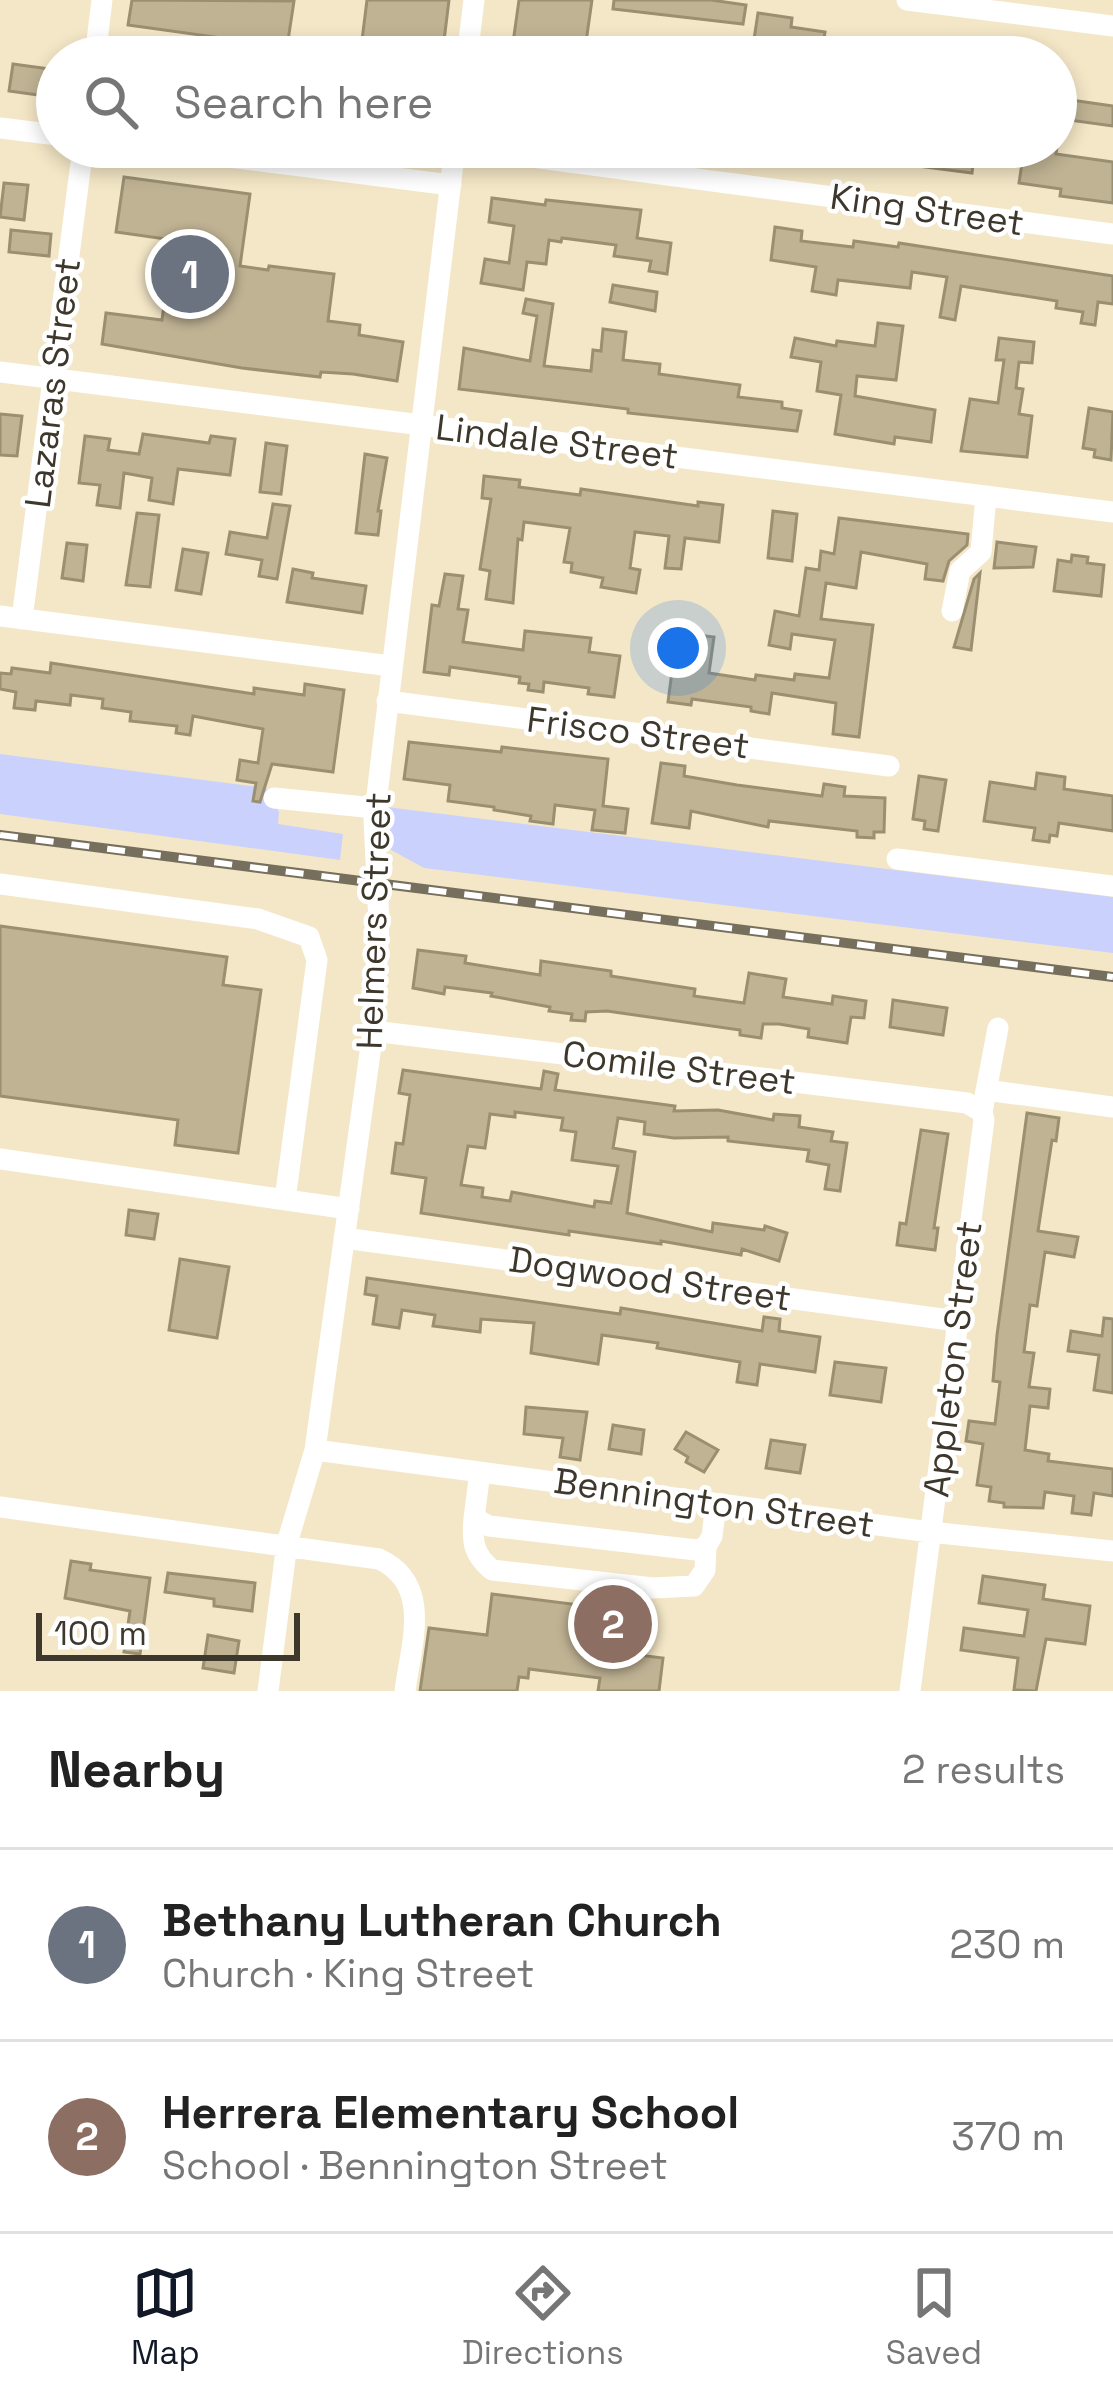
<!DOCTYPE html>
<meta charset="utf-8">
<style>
:root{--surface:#fff;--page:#f6f6f6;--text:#222;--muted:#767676;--line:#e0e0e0;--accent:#111827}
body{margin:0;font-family:"Space Grotesk",sans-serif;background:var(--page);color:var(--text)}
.scale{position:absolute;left:36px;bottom:30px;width:264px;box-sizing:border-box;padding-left:12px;border:6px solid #3e382c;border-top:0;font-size:33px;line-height:42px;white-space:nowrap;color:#3e382c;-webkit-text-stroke:9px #fff;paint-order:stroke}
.you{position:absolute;left:678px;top:648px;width:42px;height:42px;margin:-30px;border:9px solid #fff;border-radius:50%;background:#1a73e8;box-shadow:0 0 0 18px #1a73e833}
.badge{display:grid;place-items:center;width:78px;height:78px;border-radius:50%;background:var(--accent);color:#fff;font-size:39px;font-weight:700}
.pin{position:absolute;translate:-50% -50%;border:6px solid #fff;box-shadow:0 3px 12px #0006}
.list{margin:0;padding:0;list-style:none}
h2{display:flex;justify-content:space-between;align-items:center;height:156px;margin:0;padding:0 48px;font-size:51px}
h2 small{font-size:39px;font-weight:400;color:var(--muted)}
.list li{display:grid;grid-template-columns:78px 1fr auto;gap:36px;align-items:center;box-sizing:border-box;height:192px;padding:0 48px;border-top:3px solid var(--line)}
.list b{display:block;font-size:45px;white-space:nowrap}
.list p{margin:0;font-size:39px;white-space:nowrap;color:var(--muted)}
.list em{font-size:39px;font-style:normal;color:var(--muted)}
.icon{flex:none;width:66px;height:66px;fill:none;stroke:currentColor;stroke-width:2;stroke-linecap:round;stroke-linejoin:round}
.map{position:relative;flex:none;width:1113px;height:1691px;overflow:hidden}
.search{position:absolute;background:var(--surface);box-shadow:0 6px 18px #0003;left:36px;right:36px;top:36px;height:132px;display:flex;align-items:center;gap:30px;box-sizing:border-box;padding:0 42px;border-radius:66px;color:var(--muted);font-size:45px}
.sheet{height:540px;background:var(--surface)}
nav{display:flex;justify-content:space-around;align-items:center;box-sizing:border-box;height:168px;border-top:3px solid var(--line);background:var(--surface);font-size:33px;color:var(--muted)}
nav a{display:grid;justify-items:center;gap:6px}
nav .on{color:var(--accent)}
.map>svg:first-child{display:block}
.green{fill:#cad1fc}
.building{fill:#c0b394;stroke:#9b8f71;stroke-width:3;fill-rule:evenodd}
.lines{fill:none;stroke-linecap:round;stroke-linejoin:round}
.minor{stroke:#fff;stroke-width:21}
.rail-casing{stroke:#776f5d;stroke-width:10}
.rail{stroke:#fff;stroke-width:6;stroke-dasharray:18;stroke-linecap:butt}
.labels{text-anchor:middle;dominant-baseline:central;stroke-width:9;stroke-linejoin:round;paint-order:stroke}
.street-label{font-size:36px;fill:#3e382c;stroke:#fff}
</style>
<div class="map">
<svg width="1113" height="1691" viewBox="0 0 1113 1691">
<rect width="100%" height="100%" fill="#f4e7c7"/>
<path class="green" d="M0 754 266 788 279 812 278 824 343 834 340 860 0 814Z
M386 807 1113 897V953L424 868 384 846Z"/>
<path class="building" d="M132 0 294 1 287 47 128 25Z
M367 0H449L442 57 361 48Z
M519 0H592L585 49 555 45 554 57H511Z
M614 0H711L746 5 743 24 613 9Z
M758 13 792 18 791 27 825 32 821 57H799L800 53 753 46Z
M13 64 57 70 53 97 9 91Z
M1071 100 1113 106V126L1069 120Z
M864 147H1057L1056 154 1113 162V203L1060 196 1061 189 1019 183 1022 163 974 156 972 173 871 160V157L863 156Z
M124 177 250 194 240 266 268 270 269 266 334 274 328 321 360 325 359 335 403 342 397 381 353 374 321 372 320 377 242 368 102 344 106 313 162 320 173 240 116 232Z
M4 183 28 185 24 220 0 217Z
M492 198 545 205 546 200 641 210 637 238 671 243 667 274 649 271 651 261 614 256 616 245 562 238 561 242 549 240 546 264 527 262 523 290 481 283 485 259 509 263 514 226 489 222Z
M775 227 802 231 801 241 853 247 854 241 898 247 899 243 1113 276V304L1098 302 1095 325 1081 323 1083 312 1056 308 1057 301 961 286 955 320 940 317 947 277 912 272 910 288 838 280 836 295 812 291 816 267 771 260Z
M11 230 51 234 49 256 9 252Z
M613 285 657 292 655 311 610 302Z
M526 299 553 304 544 366 591 371 593 350 601 351 603 329 626 332 623 360 660 364 659 374 740 385 738 397 782 402V408L801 411 797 431 628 413V409L459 389 464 348 530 361 537 316 523 313Z
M878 323 903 326 896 380 857 376 855 396 935 410 931 442 895 437 894 444 835 434 841 395 817 391 821 362 791 357 795 338 836 346 837 341 875 346Z
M999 338 1034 342 1032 363 1019 362 1016 388 1023 389 1019 414 1032 416 1027 457 961 451 970 399 998 403 1004 360H996Z
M1089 408 1113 412 1111 460 1094 457 1095 450 1083 448Z
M0 414 22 416 17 456 0 455Z
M143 434 209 443 211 436 235 439 230 475 178 469 173 504 149 500 152 478 124 473 120 508 97 505 100 485 79 483 85 436 110 439 108 450 139 454Z
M266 443 287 446 281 494 260 492Z
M365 454 387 458 378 511H381L378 535 356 533Z
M484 476 520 480 519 487 580 495 581 489 698 506V502L723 505 719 542 685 538 681 569 665 568 669 536 635 532 630 568 640 570 636 593 601 587 603 578 571 572 572 563 564 562 570 528 524 522 522 540 518 539 513 603 486 599 490 571 480 569 491 499 482 498Z
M273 504 290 506 277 579 259 576 262 560 226 554 230 532 267 538Z
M773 511 797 514 792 561 768 558Z
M137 513 159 515 150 587 126 585Z
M839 518 968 534 967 545 949 561 943 581 925 579 927 564 861 552 856 588 826 583 821 619 873 625 859 737 833 734 836 703 772 693 769 714 751 711V707L692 699 691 705 668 702 673 664 694 666 697 635 714 637 709 673 755 680 756 675 794 680 795 674 829 678 835 640 792 634 790 649 769 645 775 611 799 616 806 568 819 570 821 551 834 554Z
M997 542 1036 547 1033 567 994 568Z
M67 543 87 545 83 581 62 578Z
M183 549 208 553 201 594 176 590Z
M1072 555 1088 557 1087 563 1104 565 1101 596 1054 591 1058 560 1071 562Z
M293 569 313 573 312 578 366 586 362 613 287 602Z
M980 573 971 650 954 647 974 579Z
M445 574 463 576 458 609 468 610 463 642 523 650 525 631 591 638 589 652 620 656 614 697 588 694 589 688 544 682 543 692 528 690 529 684 519 683 520 677 450 667 449 675 424 672 432 605 439 606Z
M51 663 254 694V688L304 695 305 684 344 690 333 772 272 764 260 802 253 801 256 783 237 780 240 760 258 763 263 729 193 716 190 735 176 733 177 726 130 721 131 712 102 708 103 699 71 695 70 705 36 701 35 710 14 708 16 692 0 689V673L11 674 12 668 50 673Z
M409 742 501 752 502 747 608 759 603 806 628 809 625 833 592 830 595 810 555 805 553 824 530 821 531 816 494 810V807L448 801 450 785 404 779Z
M661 763 685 766 684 776 737 785 822 796 824 784 845 787 844 796 885 798 884 832H874V838L857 837V831L769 821 768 827 691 811 689 828 652 823Z
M1037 773 1065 777 1064 789 1113 796V831L1059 823 1057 836 1050 835 1049 842 1033 840 1035 828 984 821 990 782 1035 789Z
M919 776 946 780 938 831 924 829 925 821 913 819Z
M0 926 227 957 223 985 261 990 238 1153 175 1145 178 1120 0 1096Z
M418 950 466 956 465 963 540 975 541 961 611 971V976L695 989 694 996 744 1003 749 973 786 979 783 997 832 1004 833 996 866 1001 864 1018 851 1017 847 1043 808 1037 809 1029 779 1024H763L761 1038 740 1035V1030L607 1011 586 1012 585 1021 571 1020 572 1014 549 1011 550 1007 491 996 492 993 445 987 444 994 413 988Z
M893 1000 947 1008 943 1035 890 1027Z
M403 1070 541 1089 544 1071 558 1074 555 1090 675 1106 674 1111 718 1110 773 1120 774 1114 800 1116 799 1127 833 1132 831 1141 847 1143 840 1191 825 1189 829 1165 807 1161 809 1150 728 1141V1137L674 1138 644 1134 645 1122 618 1118 613 1148 635 1152 627 1213 712 1232 713 1223 764 1230 765 1226 787 1233 779 1261 742 1249 741 1255 661 1241V1244L569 1231V1235L421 1213 426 1178 392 1173 396 1143 403 1144 410 1095 399 1093ZM515 1112 563 1118 561 1130 576 1132 572 1160 618 1166 611 1203 595 1201 594 1207 512 1192 510 1201 482 1197 483 1188 461 1185 468 1146 485 1148 490 1114 515 1117Z
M1027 1113 1059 1118 1056 1141 1052 1140 1038 1231 1078 1237 1074 1257 1045 1252 1037 1306 1030 1305 1024 1352 1034 1353 1029 1387 1050 1389 1048 1408 1030 1406 1025 1450 1049 1454 1048 1461 1113 1469V1496L1094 1493 1091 1515 1072 1513 1074 1496 1045 1492 1043 1508 1004 1507V1503L989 1501 991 1487 977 1485 983 1444 966 1441 969 1421 995 1424 1000 1382 993 1381 997 1335Z
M921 1130 948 1134 934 1228H938L935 1250 897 1245 900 1223 906 1224Z
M129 1210 158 1214 154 1239 126 1235Z
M180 1259 229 1267 217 1338 169 1330Z
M367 1278 620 1314 621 1308 762 1331 764 1317 780 1319 779 1331 820 1337 815 1372 760 1364 757 1385 737 1382 740 1362 657 1348 658 1343 602 1335 598 1364 531 1353 534 1323 481 1319 480 1332 433 1326 435 1315 402 1310 399 1328 373 1324 377 1296 365 1294Z
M1104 1318 1113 1319V1393L1094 1390 1099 1355 1068 1351 1071 1331 1102 1336Z
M835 1362 886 1368 881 1402 830 1395Z
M526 1407 587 1412 580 1460 560 1457 563 1438 524 1434Z
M613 1425 644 1430 641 1454 609 1449Z
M686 1432 718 1450 704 1472 686 1462 688 1457 675 1449Z
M771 1440 805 1445 800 1473 766 1468Z
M71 1561 91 1564 90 1570 150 1578 140 1654 124 1652 130 1611 65 1598Z
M168 1573 255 1583 252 1611 214 1606V1599L165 1592Z
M983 1576 1045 1585 1043 1599 1090 1606 1085 1644 1046 1639 1036 1691 1014 1690 1018 1658 961 1650 964 1628 1024 1636 1028 1610 979 1603Z
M492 1594 643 1613 638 1655 663 1658 659 1691H598L600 1678 529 1669 528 1678 519 1677 517 1691H420L429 1628 487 1635Z
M208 1635 239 1641 234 1673 203 1668Z"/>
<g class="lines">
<path class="minor" d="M907 0 1113 26
M95 57 102 0
M467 57 474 0
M0 128 57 135
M150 147 451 185
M0 372 1113 512
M952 611 960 571 981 552 986 496
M0 616 391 666
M22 619 83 147
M387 701 889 766
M274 798 375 808
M897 859 1113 886
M0 884 258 919 309 937 317 960 285 1200
M373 1031 967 1103 982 1112
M986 1090 1113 1107
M0 1159 349 1209
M344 1238 957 1321
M315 1450 930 1532 1113 1551
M480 1472 474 1518 489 1526 696 1550 706 1547 712 1536 716 1504
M0 1507 379 1559C433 1584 411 1644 405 1691
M474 1518C472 1542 473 1554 492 1570L653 1588 694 1586 705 1570 706 1547
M268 1691 287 1543 315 1450 373 1031 379 923 374 820 455 147 1113 234
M910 1691 984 1120 982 1112 998 1028"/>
<defs>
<path id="rail" d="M0 835 1113 977"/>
</defs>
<use href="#rail" class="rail-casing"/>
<use href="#rail" class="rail"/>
</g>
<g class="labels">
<g class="street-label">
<text transform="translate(927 210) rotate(8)">King Street</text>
<text transform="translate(53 383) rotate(-83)">Lazaras Street</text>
<text transform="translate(557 442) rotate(7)">Lindale Street</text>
<text transform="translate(638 733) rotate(7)">Frisco Street</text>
<text transform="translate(374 921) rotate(-88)">Helmers Street</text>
<text transform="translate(679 1068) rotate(7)">Comile Street</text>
<text transform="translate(650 1279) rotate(8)">Dogwood Street</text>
<text transform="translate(953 1359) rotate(-83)">Appleton Street</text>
<text transform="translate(714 1503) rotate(8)">Bennington Street</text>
</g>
</g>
</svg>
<div class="scale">100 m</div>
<div class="you"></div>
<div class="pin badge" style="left:190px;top:274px;background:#6b7280">1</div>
<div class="pin badge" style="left:613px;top:1624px;background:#8d6e63">2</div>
<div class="search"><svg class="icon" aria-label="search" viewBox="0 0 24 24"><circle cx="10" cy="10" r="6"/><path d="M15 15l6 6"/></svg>Search here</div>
</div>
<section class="sheet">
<h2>Nearby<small>2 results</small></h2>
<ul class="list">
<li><span class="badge" style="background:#6b7280">1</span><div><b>Bethany Lutheran Church</b><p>Church · King Street</p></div><em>230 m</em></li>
<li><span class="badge" style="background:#8d6e63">2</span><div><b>Herrera Elementary School</b><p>School · Bennington Street</p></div><em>370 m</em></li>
</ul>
</section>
<nav>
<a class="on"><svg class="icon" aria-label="map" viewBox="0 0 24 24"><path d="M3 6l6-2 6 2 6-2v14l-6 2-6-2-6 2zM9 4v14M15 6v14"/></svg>Map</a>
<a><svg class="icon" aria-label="directions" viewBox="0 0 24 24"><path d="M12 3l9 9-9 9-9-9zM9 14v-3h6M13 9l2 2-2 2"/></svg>Directions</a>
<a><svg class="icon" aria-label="saved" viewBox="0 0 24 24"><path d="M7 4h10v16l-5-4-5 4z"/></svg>Saved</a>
</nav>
